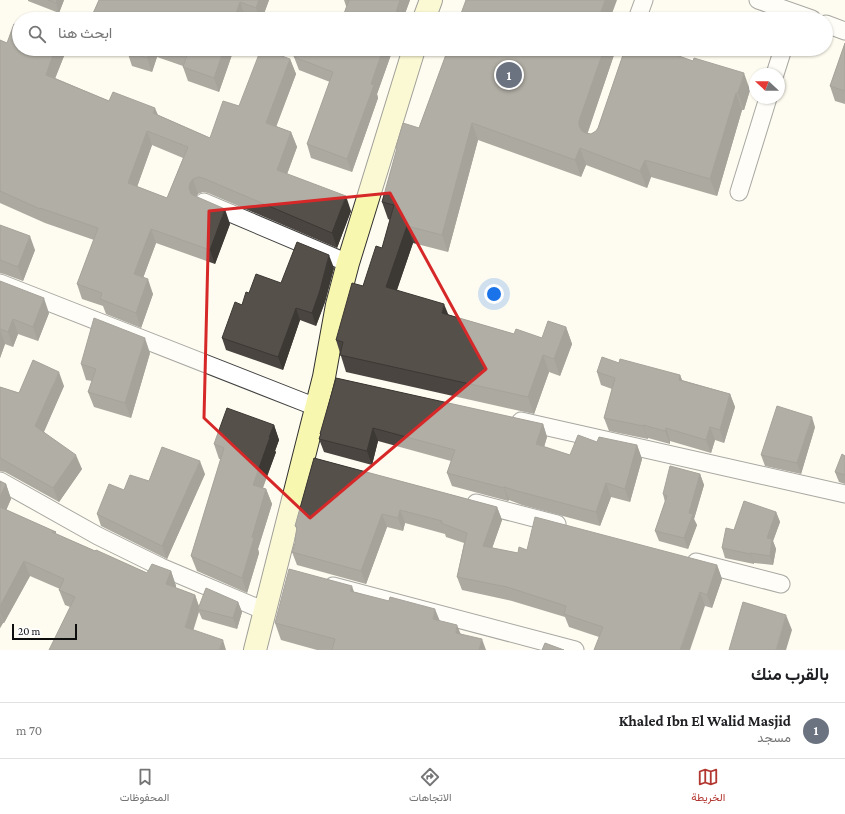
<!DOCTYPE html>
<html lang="ar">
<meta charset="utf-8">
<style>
:root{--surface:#fff;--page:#f2f2f2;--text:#202124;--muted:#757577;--line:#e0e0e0;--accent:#b33731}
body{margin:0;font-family:"Crimson Pro",Vazirmatn,serif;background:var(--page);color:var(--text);direction:rtl}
.compass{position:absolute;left:749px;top:68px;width:36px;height:36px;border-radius:50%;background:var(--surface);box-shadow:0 1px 3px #0004;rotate:292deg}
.scale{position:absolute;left:12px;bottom:10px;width:65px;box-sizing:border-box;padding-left:4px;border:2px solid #0e0e0e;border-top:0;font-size:11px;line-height:14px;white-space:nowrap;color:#0e0e0e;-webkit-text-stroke:3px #fff;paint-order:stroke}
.you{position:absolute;left:494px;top:294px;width:14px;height:14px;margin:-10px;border:3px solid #fff;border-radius:50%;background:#1a73e8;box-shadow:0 0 0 6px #1a73e833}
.badge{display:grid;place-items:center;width:26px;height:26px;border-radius:50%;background:var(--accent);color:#fff;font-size:13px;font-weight:700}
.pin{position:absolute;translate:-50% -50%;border:2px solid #fff;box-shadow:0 1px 4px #0006}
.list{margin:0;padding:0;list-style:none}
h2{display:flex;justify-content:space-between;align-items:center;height:52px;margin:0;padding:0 16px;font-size:17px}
h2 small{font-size:13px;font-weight:400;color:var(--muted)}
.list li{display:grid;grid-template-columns:26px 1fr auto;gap:12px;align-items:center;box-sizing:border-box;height:56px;padding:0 16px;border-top:1px solid var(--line)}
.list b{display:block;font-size:15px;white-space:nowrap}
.list p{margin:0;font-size:13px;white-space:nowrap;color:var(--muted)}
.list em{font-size:13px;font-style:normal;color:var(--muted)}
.icon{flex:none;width:22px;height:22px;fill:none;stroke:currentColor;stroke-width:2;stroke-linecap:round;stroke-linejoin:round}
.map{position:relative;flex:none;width:845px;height:650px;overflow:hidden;direction:ltr}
.search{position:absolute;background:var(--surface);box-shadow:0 1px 3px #0004;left:12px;right:12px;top:12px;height:44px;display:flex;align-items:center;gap:10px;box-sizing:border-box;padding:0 14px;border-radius:22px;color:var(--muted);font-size:15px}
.sheet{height:108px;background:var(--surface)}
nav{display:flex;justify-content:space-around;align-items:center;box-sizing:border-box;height:56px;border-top:1px solid var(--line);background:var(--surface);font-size:11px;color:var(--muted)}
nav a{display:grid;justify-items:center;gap:2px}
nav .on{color:var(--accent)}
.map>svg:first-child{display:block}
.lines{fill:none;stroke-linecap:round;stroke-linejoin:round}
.street-casing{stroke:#414141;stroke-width:19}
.secondary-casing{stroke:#303030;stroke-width:24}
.street{stroke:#fff;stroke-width:17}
.secondary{stroke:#f8f7b0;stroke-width:22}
.wall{fill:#4a4540;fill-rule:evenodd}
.shaded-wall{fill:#3c3834}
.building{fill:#56504b;stroke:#3c3834;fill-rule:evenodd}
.marked{fill:none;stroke:#d62828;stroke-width:3;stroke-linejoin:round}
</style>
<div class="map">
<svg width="845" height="650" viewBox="0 0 845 650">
<rect width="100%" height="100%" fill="#fefcf0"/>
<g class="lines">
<defs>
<path id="street" d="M758 0 812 19
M637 19 644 0
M826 24 845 31
M775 74 783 49
M739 192 768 98
M204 202 348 263
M0 283 316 407
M521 421 845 494
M0 481 98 536 161 567 265 611
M476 503 557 524
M696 562 781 584
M333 586 575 650"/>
<path id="secondary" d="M424 19 431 0
M255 650 324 377 337 305 348 263 414 49"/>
</defs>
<use href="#street" class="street-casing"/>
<use href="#secondary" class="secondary-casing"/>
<use href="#street" class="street"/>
<use href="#secondary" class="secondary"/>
</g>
<path class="wall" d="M28 0H64L59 13 28 1Z
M99 0H269L262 19H252L245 16 244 19H91V18Z
M344 0H410L403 19 346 6Z
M0 40 7 43 64 56 55 78 109 101 158 115 210 138 239 106 290 59 296 74 276 126 291 132 297 147 287 174 351 211 337 248 208 193 203 192 198 194 196 197 230 224 215 264 156 243 143 278 153 294 141 328 106 314 103 306 82 299 77 284 94 240 45 223 0 203ZM152 145 183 158 167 198 137 187Z
M845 43V104L835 101 830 86Z
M120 49H234L219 92 188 81 183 67V66L157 57 152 72 132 66 128 54 121 52Z
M331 49H393L377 94 378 98 352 172 311 158 307 144 330 82 299 70 294 57 329 53Z
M448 49H616L587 134H591L596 131 598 128 625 49 750 90 744 110H742L717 196 651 177 647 188 586 165 581 177 478 140 448 252 413 243 397 290 449 315 514 334 542 338 566 327 572 344 560 376 549 372 534 414 346 372 336 340 382 248 390 220 388 219 382 202 397 149 396 147 419 128Z
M0 225 35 250 23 281 4 274 0 273Z
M334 268 325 302 316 326 300 320 283 370 226 350 222 338 242 305 249 293 281 283Z
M0 281 49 313 38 341 18 334 13 347 5 344 0 358Z
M150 353 131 418 94 407 88 392 92 381 86 380 81 364Z
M619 363 680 375 682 380 730 394 735 407 724 443 715 440 711 453 670 441V444L648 438V439L609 431 604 418 612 389 601 385 597 372Z
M336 378 543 424 547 437 544 447 570 455 597 442 637 445 642 459 630 502 611 497 600 526 522 505 509 500 508 501 452 486 447 473 451 461 378 441 372 465 324 452 319 439 320 435V434Z
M64 386 44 432 82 469 59 502 5 472 0 471V387L19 393Z
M274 425 279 440 275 451 276 452 263 488 266 489 272 504 258 549 259 553 247 593 197 571 191 556 221 459H219L214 444Z
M815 427 801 474 765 466 761 455Z
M845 456V484L839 482 835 472Z
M314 458 497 507 502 520 492 548 518 553 527 550 717 565 722 579 712 608 705 606 599 637 569 627 565 617 512 601 462 590 457 577 464 543 446 537 445 534 405 523 403 531 387 527 366 584 297 565 292 552 296 542 295 539 297 530 295 526Z
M205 474 167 559 101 526 97 514 124 490 149 481Z
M700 474 704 485 694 519 697 525 688 549 659 541 655 531 665 502 663 494Z
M0 481 6 484 11 499 6 510 56 532V534L147 573 171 571 176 586V588L195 595 199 607 238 602 242 612 237 629 202 619 199 612 70 607 65 605 59 590 60 589 30 576 4 623H3L0 628Z
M776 512 780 522 773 541 776 549 773 565 754 563V564L725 558 722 548 734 530Z
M355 592 440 621 486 650H317L281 640 275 623Z"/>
<path class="shaded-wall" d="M57 0H64L59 13 56 3Z
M259 0H269L262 19H259L256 8Z
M400 0H410L403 19H394Z
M605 0H617L610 19H598Z
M240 2 245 16 244 19H234Z
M55 49H61L64 56 51 89 46 75Z
M150 49H154L157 57 152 72 147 58Z
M224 49H234L219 92 214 78Z
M383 49H393L377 94 378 98 352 172 347 159 371 84Z
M604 49H616L586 138 579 126V121Z
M290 59 296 74 272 138 266 123Z
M744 73 750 90 744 110 738 93Z
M736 93 742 110 717 196 710 179Z
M155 108 161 122 153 113Z
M472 123 478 140 448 252 442 235Z
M147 131 152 145 133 198 128 183Z
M291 132 297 147 283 185 277 170Z
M580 148 586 165 581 177 575 160Z
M645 160 651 177 647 188 640 171Z
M193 179 198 194 195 198 194 203 189 188 190 183Z
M346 196 351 211 337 248 332 233Z
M225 209 230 224 215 264 210 250Z
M407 226 413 243 392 304 386 287Z
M151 229 156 243 139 289 134 274Z
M30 236 35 250 23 281 18 267Z
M329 255 334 268 325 302 316 326 312 313Z
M148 279 153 294 141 328 136 313Z
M44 298 49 313 38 341 33 327Z
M444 304 451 321 442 313Z
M296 308 300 320 283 370 278 357Z
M13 319 18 334 13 347 8 332Z
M566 327 572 344 560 376 554 359Z
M0 330 5 344 0 358Z
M145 338 150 353 131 418 125 403Z
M543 355 549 372 534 414 528 397Z
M59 372 64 386 40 440 35 426Z
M680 375 685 388 679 380Z
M730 394 735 407 724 443 720 430Z
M812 417 815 427 801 474 797 463Z
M543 424 547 437 541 457 536 444Z
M274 425 279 440 275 451 276 452 258 500 253 485Z
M643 425 648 438V439L643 426Z
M710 427 715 440 711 453 706 440Z
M373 428 378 441 372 465 367 451Z
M666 428 670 441V444L665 431Z
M637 445 642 459 630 502 625 489Z
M76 455 82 469 59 502 53 488Z
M200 461 205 474 167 559 162 546Z
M700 474 704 485 694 519 697 525 688 549 684 538 689 513Z
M606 483 611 497 600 526 596 512Z
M6 484 11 499 2 520 0 516V497Z
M504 487 509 500 508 501 504 488Z
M266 489 272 504 258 549 259 553 247 593 242 578 252 537Z
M497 507 502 520 488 560 483 546Z
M400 510 405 523 403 531 398 518Z
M776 512 780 522 773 541 776 549 773 565 770 556 767 538Z
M382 514 387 527 366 584 361 571Z
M750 553 754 563V564L750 554Z
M24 561 30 576 4 623 0 612V606Z
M717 565 722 579 712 608 707 595Z
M171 571 176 586 171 599 166 584Z
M352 586 358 603 350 591Z
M700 592 705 606 690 650H680Z
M195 595 200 609H198L199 612 190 641 185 627Z
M238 602 242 612 237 629 233 618Z
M435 609 442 626 433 619Z
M0 615 3 623 0 628Z
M786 615 792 630 786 650H776Z
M457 625 464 642 456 633Z
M482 639 486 650H479Z
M223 640 226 650H219Z"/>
<path class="building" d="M48 0H57L56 3Z
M99 0H259L256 8 240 2 234 19H93L91 18Z
M347 0H400L394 19H342L349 0Z
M466 0H605L598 19H459Z
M14 24 19 26V49H55L46 75 109 101 113 92 155 108 153 113 210 138 223 101 239 106 261 49H263L290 59 266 123 291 132 277 170 346 196 332 233 203 178 198 177 193 179 190 183 189 188 191 194 195 196 225 209 210 250 151 229 134 274 148 279 136 313 100 299 102 293 77 284 98 228 40 208V209L0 191V40L7 43ZM147 131 188 147 167 198 128 183Z
M845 43V91L830 86Z
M128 49H150L147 58 127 52Z
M169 49H224L214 78 183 67 187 55Z
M297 49H319L329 53 331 49H383L371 84 374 85 347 159 307 144 333 72 294 57Z
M448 49H604L579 121V126L582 131 586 133 591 134 596 131 598 128 625 49H659L693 61 694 58 744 73 738 93H736L710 179 645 160 640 171 580 148 575 160 472 123 442 235 407 226 386 287 444 304 442 313 514 334 516 329 542 338 548 321 566 327 554 359 543 355 528 397 340 355 343 342 336 340 352 283 363 286 376 246 382 248 394 205 382 202 397 148 396 147 403 123 419 128Z
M0 225 30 236 18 267 0 260Z
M297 242 329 255 320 290 312 313 296 308 278 357 222 338 235 302 242 305 246 292 249 293 256 274 281 283Z
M0 281 44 298 33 327 13 319 8 332 0 329Z
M94 318 145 338 125 403 88 392 96 369 81 364Z
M602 357 619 363 620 359 680 375 679 380 730 394 720 430 710 427 706 440 666 428 665 431 643 425V426L604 418 615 378 597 372Z
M33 360 59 372 35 426 76 455 53 488 0 458V387L19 393Z
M336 378 543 424 536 444 570 455 578 435 597 442 599 437 637 445 625 489 606 483 596 512 517 491 504 487V488L447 473 455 450 373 428 367 451 319 439 321 434H320Z
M777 406 812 417 797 463 761 455Z
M227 408 274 425 269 437H270L253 485 266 489 252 537 254 538 242 578 191 556 224 448 214 444Z
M162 447 200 461 162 546 97 514 109 484 124 490 130 475 149 481Z
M842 454 845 456V475L835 472Z
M314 458 497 507 483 546 518 553 519 547 527 550 535 517 717 565 707 595 700 592 680 650H594L603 627 564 614 566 606 507 587 457 577 467 533 441 523 442 521 400 510 398 518 382 514 361 571 292 552 296 540 295 539 297 527 295 526Z
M670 466 700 474 689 513 693 514 684 538 655 531 667 496 663 494Z
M0 481 6 484 0 497Z
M744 501 776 512 767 538 772 539 770 556 750 553V554L722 548 726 528 734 530Z
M0 507 56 532H52L95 551 96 550 147 573 152 564 171 571 166 584 195 595 185 627 223 640 219 650H49L75 597 59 590 64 579 24 561 0 606Z
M289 569 352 586 350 591 389 601 390 597 435 609 433 619 457 625 456 633 482 639 479 650H332L335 639 275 623Z
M206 588 238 602 233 618 198 609Z
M743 602 786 615 776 650H729Z
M545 643 564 650H542Z"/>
<path d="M0 0H845V650H0ZM390 193 486 369 310 518 204 418 209 211Z" fill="#fefcf0" fill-opacity=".55" fill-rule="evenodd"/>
<path class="marked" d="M390 193 486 369 310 518 204 418 209 211Z"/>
</svg>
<svg class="compass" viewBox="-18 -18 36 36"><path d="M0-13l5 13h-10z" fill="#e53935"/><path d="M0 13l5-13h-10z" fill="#757577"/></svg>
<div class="scale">20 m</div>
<div class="you"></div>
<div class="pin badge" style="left:509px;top:75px;background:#6b7280">1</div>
<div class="search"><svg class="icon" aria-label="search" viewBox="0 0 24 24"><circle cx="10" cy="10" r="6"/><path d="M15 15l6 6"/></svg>ابحث هنا</div>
</div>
<section class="sheet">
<h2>بالقرب منك<small></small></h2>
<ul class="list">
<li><span class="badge" style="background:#6b7280">1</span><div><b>Khaled Ibn El Walid Masjid</b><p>مسجد</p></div><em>70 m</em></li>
</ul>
</section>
<nav>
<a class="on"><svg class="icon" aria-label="map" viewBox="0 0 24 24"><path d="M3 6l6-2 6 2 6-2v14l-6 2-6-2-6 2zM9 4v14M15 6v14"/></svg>الخريطة</a>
<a><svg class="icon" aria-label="directions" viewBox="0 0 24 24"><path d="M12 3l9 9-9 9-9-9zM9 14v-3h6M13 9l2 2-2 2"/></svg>الاتجاهات</a>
<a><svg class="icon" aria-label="saved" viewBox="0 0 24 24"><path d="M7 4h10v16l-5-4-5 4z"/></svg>المحفوظات</a>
</nav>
